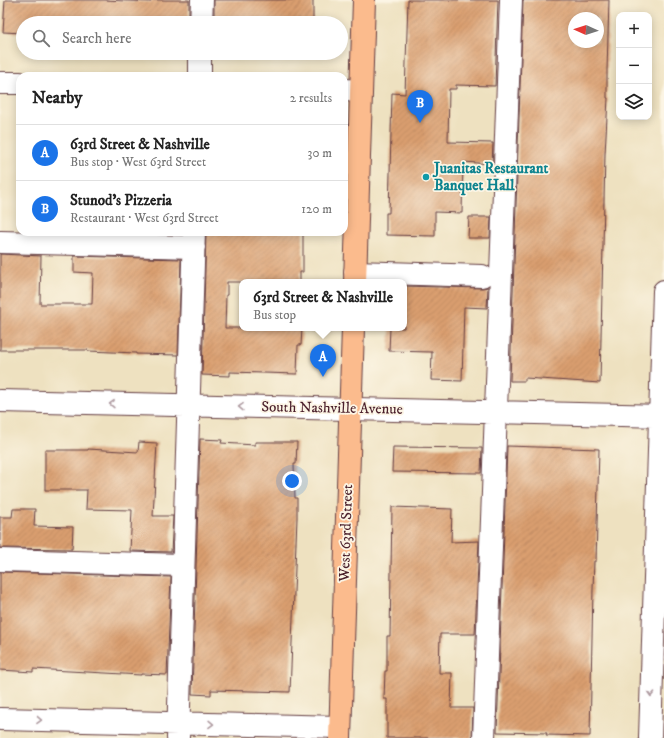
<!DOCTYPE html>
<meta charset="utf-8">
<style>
:root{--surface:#fff;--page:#f2f2f2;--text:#222;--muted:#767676;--line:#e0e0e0;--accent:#1a73e8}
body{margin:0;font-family:"IM FELL DW Pica",serif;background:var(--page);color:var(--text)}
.controls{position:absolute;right:12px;top:12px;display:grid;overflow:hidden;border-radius:8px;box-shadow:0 2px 10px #0003}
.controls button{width:36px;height:36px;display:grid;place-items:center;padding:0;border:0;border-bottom:1px solid var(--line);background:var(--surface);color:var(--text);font:20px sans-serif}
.compass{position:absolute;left:568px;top:12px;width:36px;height:36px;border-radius:50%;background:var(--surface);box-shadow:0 2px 10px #0003;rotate:273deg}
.you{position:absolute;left:292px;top:481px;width:14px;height:14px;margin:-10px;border:3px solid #fff;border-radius:50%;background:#1a73e8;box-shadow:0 0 0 6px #1a73e833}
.badge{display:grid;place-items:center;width:26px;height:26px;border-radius:50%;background:var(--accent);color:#fff;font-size:13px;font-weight:700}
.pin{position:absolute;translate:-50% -33px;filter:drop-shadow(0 1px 2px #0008)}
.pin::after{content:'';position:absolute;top:21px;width:14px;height:12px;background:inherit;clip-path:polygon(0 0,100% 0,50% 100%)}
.popup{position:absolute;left:239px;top:279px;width:168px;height:52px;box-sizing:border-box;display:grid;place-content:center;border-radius:8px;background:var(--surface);filter:drop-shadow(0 1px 3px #0005);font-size:13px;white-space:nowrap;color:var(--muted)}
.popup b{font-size:15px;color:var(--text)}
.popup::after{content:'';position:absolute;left:50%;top:100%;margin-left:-8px;border:8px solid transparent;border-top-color:var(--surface)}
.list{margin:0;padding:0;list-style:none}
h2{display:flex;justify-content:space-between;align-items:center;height:52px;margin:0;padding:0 16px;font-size:17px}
h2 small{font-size:13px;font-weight:400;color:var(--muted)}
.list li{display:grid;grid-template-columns:26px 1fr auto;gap:12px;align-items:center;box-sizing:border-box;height:56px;padding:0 16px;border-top:1px solid var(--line)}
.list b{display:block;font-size:15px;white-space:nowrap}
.list p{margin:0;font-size:13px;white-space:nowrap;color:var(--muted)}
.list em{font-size:13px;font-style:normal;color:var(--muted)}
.icon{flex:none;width:22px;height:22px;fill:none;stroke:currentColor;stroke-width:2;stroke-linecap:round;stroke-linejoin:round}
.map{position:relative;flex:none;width:664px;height:738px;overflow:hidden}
.search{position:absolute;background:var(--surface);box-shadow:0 2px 10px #0003;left:16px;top:16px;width:332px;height:44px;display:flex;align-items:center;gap:10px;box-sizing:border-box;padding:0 14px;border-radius:22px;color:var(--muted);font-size:15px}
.panel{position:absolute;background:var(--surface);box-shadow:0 2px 10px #0003;left:16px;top:72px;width:332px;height:164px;border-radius:12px}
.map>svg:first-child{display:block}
.building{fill:url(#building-hatch);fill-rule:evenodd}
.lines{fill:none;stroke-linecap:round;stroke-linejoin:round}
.minor-casing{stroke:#633c41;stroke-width:24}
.major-casing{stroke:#633c41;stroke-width:24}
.minor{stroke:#fff;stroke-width:22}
.major{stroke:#fbbb8d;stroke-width:22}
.oneway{stroke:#ae9aa0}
.culture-dot{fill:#0f9aa8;stroke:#fcf5e5;stroke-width:1.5}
.labels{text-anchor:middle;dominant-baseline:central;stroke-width:3.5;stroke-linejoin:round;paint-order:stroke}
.culture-label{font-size:15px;font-weight:bold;fill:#0d838f;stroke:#fcf5e5;text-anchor:start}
.street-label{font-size:15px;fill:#4a1f2b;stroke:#fcf5e5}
</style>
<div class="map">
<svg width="664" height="738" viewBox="0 0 664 738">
<defs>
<pattern id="building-hatch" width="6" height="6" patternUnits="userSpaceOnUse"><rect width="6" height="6" fill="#da9f70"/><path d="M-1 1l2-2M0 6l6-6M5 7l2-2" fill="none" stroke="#b3815c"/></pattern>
</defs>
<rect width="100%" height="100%" fill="#fcf5e5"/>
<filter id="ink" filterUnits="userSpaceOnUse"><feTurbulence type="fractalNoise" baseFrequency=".025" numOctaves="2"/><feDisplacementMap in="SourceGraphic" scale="8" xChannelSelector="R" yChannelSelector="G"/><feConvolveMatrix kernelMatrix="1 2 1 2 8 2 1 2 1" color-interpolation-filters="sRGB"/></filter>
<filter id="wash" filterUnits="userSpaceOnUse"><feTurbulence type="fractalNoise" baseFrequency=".012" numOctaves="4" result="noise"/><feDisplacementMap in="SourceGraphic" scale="16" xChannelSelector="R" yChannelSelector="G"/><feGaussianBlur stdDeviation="0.9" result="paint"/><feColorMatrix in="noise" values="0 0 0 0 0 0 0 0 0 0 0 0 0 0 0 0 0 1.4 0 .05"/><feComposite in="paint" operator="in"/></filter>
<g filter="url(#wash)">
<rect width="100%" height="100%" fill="#eee1c0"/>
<g id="blocks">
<path class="building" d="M5 0H105L151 2V0H189V23H23V33L3 32Z
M214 0H313V23H214Z
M408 0H498L495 86 456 85V89H449L448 142 493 143 492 164 463 162 462 213 435 212V236L386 235V213H389L392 93 405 94Z
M523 0H609L607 70V98H608L605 154 600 383 525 378V381H510ZM574 18H598V42H574Z
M212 53H304V55L233 53V57L212 55Z
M469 217H491L490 238H468Z
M97 232H163V234Z
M206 232H303V272H300V282H227V295H226L225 328H302L301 345H298L297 374 230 372V376L202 375Z
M0 254 41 256 40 304H92L93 273 74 272V256L181 259 178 355 136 354V353L88 351V350H0Z
M404 286 482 288 488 287 487 308 464 307 462 381 431 380 432 352 389 351 390 328H404Z
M200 439 222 440 221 443 255 445V442H297L296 464H294L295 498H297V518L290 692 211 690V695L192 694Z
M139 442 157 443 153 516H173L171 552 130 551 132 510 86 509 87 490H45V450H88V449L138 452Z
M507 446 599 449 596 561H594L593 589 590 736 546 735 547 733 497 732Z
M393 447 482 448 481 473 392 472Z
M392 507 452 509 451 542 479 541 475 634H440L439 673H452L451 708H473L472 738H387V699H384L385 671H387V636H390Z
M13 509H35L34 526 73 527 72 549 0 548V517H12Z
M0 572 171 577 167 675 141 674V675L33 669V672L0 670Z"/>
</g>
</g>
<g filter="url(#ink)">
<use href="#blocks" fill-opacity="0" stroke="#633c41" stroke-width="1"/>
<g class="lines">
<defs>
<path id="minor" d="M201 23 202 0
M200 76V53
M0 83H20
M344 90 361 91
M0 242 194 247
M355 272 482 276
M0 401 664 416
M0 560 183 565
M0 719 340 727
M178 738 194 232
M484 738 511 0
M650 738 664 291"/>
<path id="major" d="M355 282 364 0
M340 738 353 328"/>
</defs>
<use href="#minor" class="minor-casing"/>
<use href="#major" class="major-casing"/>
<use href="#minor" class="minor"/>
<use href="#major" class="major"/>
</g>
<defs><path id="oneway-chevron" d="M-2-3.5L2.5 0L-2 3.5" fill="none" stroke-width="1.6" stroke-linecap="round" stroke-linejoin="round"/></defs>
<g class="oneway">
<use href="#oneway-chevron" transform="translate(112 404) rotate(-179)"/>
<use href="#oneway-chevron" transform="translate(241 407) rotate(-179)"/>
<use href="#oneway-chevron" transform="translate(651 694) rotate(92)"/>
<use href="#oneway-chevron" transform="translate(39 720) rotate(1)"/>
<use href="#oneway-chevron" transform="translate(211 724) rotate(1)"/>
</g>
</g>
<circle class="culture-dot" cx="426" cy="177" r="4"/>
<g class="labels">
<g class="culture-label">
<text x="434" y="168">Juanitas Restaurant<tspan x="434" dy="17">Banquet Hall</tspan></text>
</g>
<g class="street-label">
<text transform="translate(332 408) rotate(1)">South Nashville Avenue</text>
<text transform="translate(346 533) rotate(-88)">West 63rd Street</text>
</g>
</g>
</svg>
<div class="controls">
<button>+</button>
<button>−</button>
<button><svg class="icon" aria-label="layers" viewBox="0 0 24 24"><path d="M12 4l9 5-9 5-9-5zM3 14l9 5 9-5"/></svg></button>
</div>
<svg class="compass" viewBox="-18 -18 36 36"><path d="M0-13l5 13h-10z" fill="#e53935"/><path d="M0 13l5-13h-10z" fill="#767676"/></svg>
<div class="you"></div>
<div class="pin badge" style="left:323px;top:377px">A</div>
<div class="popup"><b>63rd Street &amp; Nashville</b>Bus stop</div>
<div class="pin badge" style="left:420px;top:123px">B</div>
<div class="search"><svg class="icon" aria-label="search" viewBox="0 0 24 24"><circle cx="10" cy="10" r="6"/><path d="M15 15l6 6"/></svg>Search here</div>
<section class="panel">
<h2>Nearby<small>2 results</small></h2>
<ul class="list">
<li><span class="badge">A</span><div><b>63rd Street &amp; Nashville</b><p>Bus stop · West 63rd Street</p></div><em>30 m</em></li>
<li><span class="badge">B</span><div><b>Stunod's Pizzeria</b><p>Restaurant · West 63rd Street</p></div><em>120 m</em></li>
</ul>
</section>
</div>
